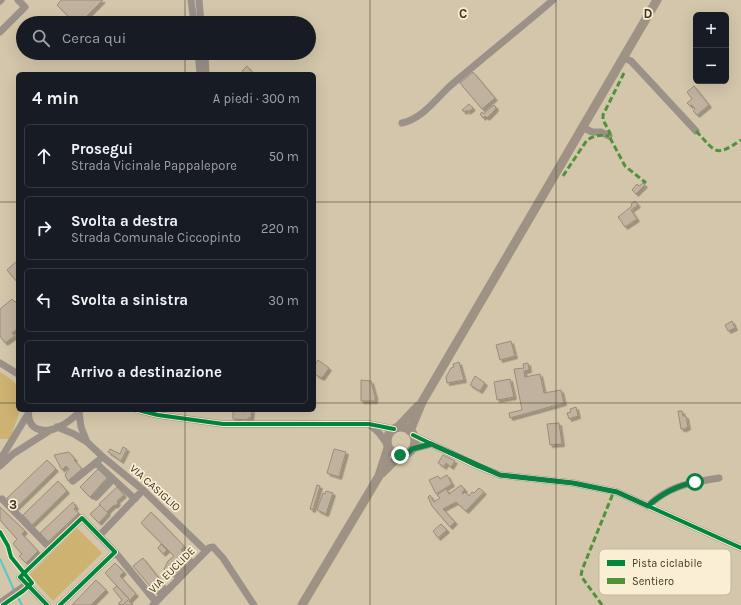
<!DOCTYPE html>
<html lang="it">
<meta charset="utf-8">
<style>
:root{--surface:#171b24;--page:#242831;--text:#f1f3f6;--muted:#9ea1a6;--line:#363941}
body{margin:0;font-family:Karla,sans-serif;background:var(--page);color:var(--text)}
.controls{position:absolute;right:12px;top:12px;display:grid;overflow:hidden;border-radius:6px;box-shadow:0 4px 16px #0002}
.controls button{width:36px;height:36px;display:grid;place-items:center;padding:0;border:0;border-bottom:1px solid var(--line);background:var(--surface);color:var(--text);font:20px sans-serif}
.stop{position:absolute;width:12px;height:12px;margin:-9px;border:3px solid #0b8043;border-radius:50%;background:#fff}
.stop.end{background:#0b8043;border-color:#fff;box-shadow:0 1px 4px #0008}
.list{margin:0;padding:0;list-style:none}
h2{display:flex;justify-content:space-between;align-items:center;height:52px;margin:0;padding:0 16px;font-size:17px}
h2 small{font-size:13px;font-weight:400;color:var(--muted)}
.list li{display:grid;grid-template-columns:26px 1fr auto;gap:12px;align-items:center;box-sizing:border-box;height:64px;margin:0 8px 8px;padding:0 8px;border:1px solid var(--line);border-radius:6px}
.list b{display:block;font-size:15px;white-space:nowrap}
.list p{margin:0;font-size:13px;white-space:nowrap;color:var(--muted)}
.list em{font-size:13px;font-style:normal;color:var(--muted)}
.icon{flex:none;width:22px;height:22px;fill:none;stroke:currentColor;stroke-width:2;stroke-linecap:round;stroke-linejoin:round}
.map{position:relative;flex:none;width:741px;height:605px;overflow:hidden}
.search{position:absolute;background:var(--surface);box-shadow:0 4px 16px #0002;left:16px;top:16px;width:300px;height:44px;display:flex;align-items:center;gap:10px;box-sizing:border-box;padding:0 14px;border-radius:22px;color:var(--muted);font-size:15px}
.panel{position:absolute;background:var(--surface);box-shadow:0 4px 16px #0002;left:16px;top:72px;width:300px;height:340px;border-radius:6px}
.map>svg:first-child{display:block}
.green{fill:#ceb272}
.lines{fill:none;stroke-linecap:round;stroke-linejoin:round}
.stream{stroke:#5bc6c8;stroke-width:2}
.building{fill:#c0b29e;stroke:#9a8d79;filter:url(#shadow)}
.minor{stroke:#9c9189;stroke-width:7}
.major{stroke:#9e9284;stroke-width:9}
.quiet{stroke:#50923c;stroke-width:3;stroke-dasharray:6 3;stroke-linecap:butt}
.cycleway-casing{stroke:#faeed5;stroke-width:6}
.cycleway{stroke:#00873e;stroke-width:4}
.route{stroke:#0b8043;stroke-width:5}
.grid{fill:none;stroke:#3f3621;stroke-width:1;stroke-opacity:0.55}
.labels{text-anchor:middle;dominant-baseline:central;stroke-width:3.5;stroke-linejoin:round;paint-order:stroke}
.street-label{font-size:11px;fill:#3f3621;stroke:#faeed5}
.key{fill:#faeed5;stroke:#c2b79f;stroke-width:1}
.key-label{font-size:11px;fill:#3f3621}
.grid-label{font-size:13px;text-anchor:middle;font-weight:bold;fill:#3f3621;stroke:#faeed5;stroke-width:3.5;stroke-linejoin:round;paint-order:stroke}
</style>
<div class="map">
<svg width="741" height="605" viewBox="0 0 741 605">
<defs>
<filter id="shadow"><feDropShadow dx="2.5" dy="2.5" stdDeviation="0" flood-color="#0004"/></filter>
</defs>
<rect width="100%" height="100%" fill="#d3c6aa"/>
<path class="green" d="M0 372C22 386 18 385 18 410H20L10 439H0Z
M77 528 102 553 53 601 29 575Z"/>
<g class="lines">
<path class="stream" d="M0 559 14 590
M16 594 22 605"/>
</g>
<path class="building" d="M61 0H103L80 23H75L57 5Z
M247 66 248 67 253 74H244L242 71Z
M473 72 495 98 482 109 460 83Z
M694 86 709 105 697 115 693 111 695 109 692 105 690 106 687 103 692 99 687 92Z
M469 104 473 108 468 112 467 110 464 112 462 110Z
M494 105 496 107 495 110 487 118 485 116 483 118 480 114 482 112 484 114 486 111Z
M643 183 645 185 636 194 632 190 637 184 639 186Z
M635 201 638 205 631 210 637 219 625 227 618 217 632 206 631 204Z
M18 260V283L7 270Z
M12 299 15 302 18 300V328L12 333 15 336 5 343 0 336V309Z
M732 321 735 328 728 331 725 325Z
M511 341 515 356 500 360 496 345Z
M318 360 329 368 322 378 316 375 314 372V367Z
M459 362 464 380 447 383 446 377 451 368 454 367 453 364Z
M528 363 529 370 524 371 525 377 540 374 544 393 561 390 564 403 510 418 509 413 522 410 514 369 524 368 523 364Z
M475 376 485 383 480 391 470 385Z
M510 379 514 397 497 400 494 382Z
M361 380 371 381 375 396V401H361Z
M576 407 578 416 569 419 567 413 571 412 570 409Z
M233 410 244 412V410H252L251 418H248V420L233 419Z
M678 411H682L683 416H686L688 427 685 429H681Z
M559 423 562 444 550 445 547 424Z
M123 447 127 449 121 461 108 452 110 449 120 454Z
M334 449 346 452 339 477 327 473Z
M69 452 75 459 74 460 82 469 68 481 65 475 69 469 66 466 62 470 54 455Z
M443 455 455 461 451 467 446 463 444 467 438 463Z
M47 460 56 469 16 508 7 498Z
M98 469 107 478 90 497 80 487Z
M447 475 452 484 436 494 429 480 438 476 440 479Z
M58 481 67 491 32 525 23 515Z
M317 485 320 486 313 510 310 509Z
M461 485 465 490 462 492 463 494 465 492 469 496 472 492 474 493 479 488 484 492 466 511 456 502 443 509 455 522 450 527 432 506 428 497 430 495 434 502 440 498 437 495 446 489 449 494Z
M117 487 124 495 117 501 118 503 115 506 114 505 107 512 99 504Z
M326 491 333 493 326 514 317 510 323 493 325 494Z
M73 502 76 507 74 509 79 513 48 542 40 533Z
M100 505 108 513 99 523 90 514Z
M0 507 25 531 22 534 38 551 26 563 19 556 22 554 13 544 17 539 0 520Z
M151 512 184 546 181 550 183 552 184 551 191 558 188 561V562L175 576H173L170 573 168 574 164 569 168 561 174 556 141 523Z
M441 524 447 530 438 538 433 531Z
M161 544 167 550 163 554 158 548Z
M143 558 165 586 156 593 133 566Z
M115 563 124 572 120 576 136 594 129 601 133 605H123L129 599 105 573Z
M96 580 106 590 91 605H72Z
M117 586 129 599 123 605 118 604 122 600 113 589Z"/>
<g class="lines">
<path class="minor" d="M191 0 194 23
M199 0 201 23
M0 1 1 0
M0 32 25 7 18 0
M198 53 200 74
M205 53 206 74
M624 58 631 61 696 131
M402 123C422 119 436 99 450 86 484 57 519 29 553 0
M582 127 592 132H601L609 136
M0 363 18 374
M29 410C28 416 29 423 34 427 49 438 71 421 81 410
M138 410 158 415 223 424H369L394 429
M79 412 81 427 87 442
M369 424 379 433 387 444
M57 427 74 434 87 442 103 457 143 490 206 551
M413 435 477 466 500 475 573 483 617 492 741 548
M412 449 431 444
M0 460 28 414
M96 463 135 499
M0 466 13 454 49 431
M73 481 99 460
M96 497 113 479
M2 499 50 548
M648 506C670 485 690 483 719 478
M99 536 143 490
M115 552 156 602
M0 603 27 584
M47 605 20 577 82 518 115 552 60 605
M153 605 209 548 213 547 223 558 254 605"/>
<path class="major" d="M398 427 418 406
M387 441a14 14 0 1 1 28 0a14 14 0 1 1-28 0Z
M410 431 422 402 657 0
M382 473 400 455
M302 605 379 476 388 448"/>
<path class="quiet" d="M624 73 603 115V120L610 133 609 136 625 166 646 183
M696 131C716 152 715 158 741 140
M563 176 587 140C594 136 600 134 609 136
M602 605 581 576 582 570 614 491"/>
<defs>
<path id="cycleway" d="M138 410 158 415 223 424H369L394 429
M413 435 477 466 500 475 573 483 617 492 741 548
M0 532 8 546 11 557 32 583 23 591 3 605
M47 605 20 577 82 518 115 552 60 605"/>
</defs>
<use href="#cycleway" class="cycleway-casing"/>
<use href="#cycleway" class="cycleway"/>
</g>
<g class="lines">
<path class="route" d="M400 455 409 452 412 449 431 444 500 475 573 483 607 490 617 492 648 506C662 493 676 486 695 482"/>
</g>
<path class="grid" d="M185 0V23M370 0V605M556 0V605M185 53V74M0 202H18M314 202H741M0 403H18M314 403H741M185 410V605"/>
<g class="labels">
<g class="street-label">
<text transform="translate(155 488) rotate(42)">VIA CASIGLIO</text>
<text transform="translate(172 570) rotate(-45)">VIA EUCLIDE</text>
</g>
</g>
<rect x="599" y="549" width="132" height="46" rx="6" class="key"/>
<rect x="607" y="560" width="18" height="6" fill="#00873e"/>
<rect x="607" y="578" width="18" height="6" fill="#50923c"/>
<g class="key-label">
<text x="632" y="567">Pista ciclabile</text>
<text x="632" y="585">Sentiero</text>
</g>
<g class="grid-label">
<text x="463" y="18">C</text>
<text x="648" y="18">D</text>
<text x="13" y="509">3</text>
</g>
</svg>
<div class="controls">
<button>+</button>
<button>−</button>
</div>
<div class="stop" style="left:695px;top:482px"></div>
<div class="stop end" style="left:400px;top:455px"></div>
<div class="search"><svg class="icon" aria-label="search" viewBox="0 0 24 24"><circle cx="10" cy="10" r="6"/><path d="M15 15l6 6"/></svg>Cerca qui</div>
<section class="panel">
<h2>4 min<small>A piedi · 300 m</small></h2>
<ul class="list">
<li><svg class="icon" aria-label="ahead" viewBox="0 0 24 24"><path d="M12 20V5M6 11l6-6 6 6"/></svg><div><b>Prosegui</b><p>Strada Vicinale Pappalepore</p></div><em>50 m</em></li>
<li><svg class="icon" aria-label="right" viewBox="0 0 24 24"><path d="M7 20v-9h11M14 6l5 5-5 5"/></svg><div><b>Svolta a destra</b><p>Strada Comunale Ciccopinto</p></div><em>220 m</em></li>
<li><svg class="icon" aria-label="left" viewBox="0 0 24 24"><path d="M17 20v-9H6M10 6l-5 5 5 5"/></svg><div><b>Svolta a sinistra</b></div><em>30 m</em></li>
<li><svg class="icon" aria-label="arrive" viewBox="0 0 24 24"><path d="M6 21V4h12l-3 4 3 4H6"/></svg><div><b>Arrivo a destinazione</b></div></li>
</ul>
</section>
</div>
